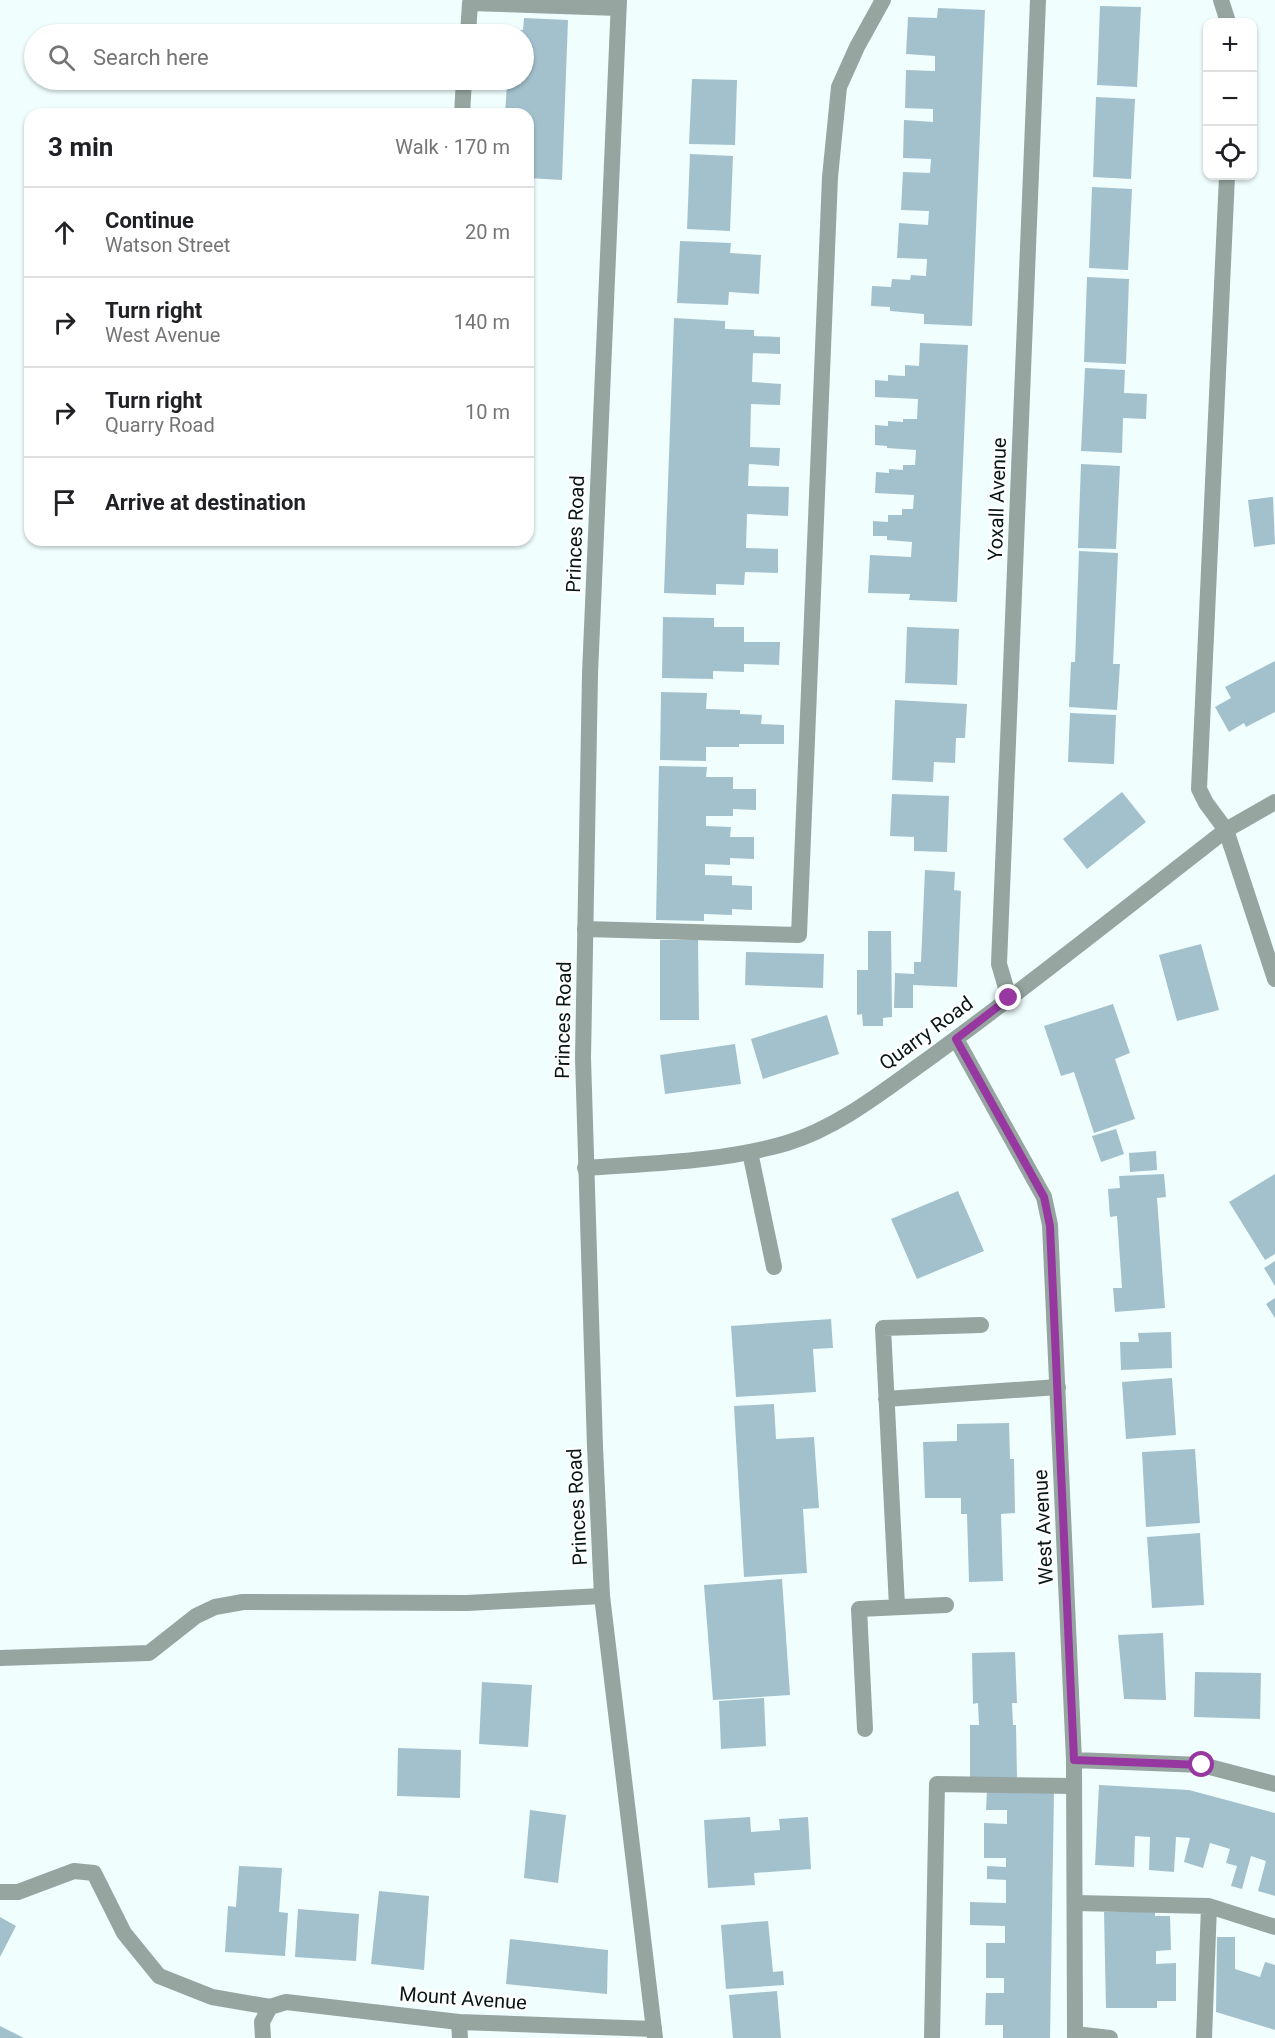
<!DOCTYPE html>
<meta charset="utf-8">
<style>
:root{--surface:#fff;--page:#f2f2f2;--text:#202124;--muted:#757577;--line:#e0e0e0}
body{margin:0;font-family:Roboto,sans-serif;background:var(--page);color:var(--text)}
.controls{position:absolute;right:18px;top:18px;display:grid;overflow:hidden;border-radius:12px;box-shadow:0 2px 4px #0004}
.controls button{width:54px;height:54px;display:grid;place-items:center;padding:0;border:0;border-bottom:2px solid var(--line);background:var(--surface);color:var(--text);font:30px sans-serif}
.stop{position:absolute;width:18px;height:18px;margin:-14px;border:4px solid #9738a1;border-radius:50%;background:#fff}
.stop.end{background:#9738a1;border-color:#fff;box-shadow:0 2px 6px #0008}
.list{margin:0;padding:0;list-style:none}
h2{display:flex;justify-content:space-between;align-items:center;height:78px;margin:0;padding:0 24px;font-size:26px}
h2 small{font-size:20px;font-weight:400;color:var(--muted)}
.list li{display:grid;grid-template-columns:39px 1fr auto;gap:18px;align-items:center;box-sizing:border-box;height:90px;padding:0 24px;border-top:2px solid var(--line)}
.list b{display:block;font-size:22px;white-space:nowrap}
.list p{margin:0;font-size:20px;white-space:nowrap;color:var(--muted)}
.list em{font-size:20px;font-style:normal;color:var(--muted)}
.icon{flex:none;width:33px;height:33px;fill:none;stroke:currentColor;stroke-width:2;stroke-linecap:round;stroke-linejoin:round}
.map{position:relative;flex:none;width:1275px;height:2038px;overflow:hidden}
.search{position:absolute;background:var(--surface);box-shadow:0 2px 4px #0004;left:24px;top:24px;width:510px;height:66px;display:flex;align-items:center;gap:15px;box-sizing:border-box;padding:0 21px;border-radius:33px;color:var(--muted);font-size:22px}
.panel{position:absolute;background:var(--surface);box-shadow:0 2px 4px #0004;left:24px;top:108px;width:510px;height:438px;border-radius:18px}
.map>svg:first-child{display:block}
.building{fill:#a3c1cd}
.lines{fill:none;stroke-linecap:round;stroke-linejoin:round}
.service{stroke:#96a5a0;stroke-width:16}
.minor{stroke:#96a5a0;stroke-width:16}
.tertiary{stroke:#96a5a0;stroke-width:16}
.route{stroke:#9738a1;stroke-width:8}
.labels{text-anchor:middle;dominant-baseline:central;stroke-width:5;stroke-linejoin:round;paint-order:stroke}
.street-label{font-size:20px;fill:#091616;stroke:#fff}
</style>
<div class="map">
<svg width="1275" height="2038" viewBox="0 0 1275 2038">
<rect width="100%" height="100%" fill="#f0fefe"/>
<path class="building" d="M1100 6 1141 7 1137 87 1097 85Z
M938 8 985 10 972 326 924 324V314L890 311V307L871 306 872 286 891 287 892 279 910 280 911 275 926 276 927 259 897 258 899 223 928 225 929 211 901 210 903 172 930 173 931 159 903 158 904 120 933 122V109L905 108 906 70 935 71V56L906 54 908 17 937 18Z
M524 18 568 20 562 180 528 178V114H505L507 84H521V80H524V34H507V29L523 30Z
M692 79 737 80 735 145 689 144Z
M1096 97 1135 99 1131 179 1093 177Z
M690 154 733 156 730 231 687 229Z
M1092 187 1132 189 1128 270 1089 268Z
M680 241 731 243 730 253 761 255 759 294 729 292 728 305 677 303Z
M1087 277 1129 279 1126 364 1084 362Z
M674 318 725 321V329L754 330V336L780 337V354L753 353 752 382 781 384 780 405 751 404 750 447 780 448 779 466 749 464 748 486 789 487 788 516 747 514 746 548 778 549V573L745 572 744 585 716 584V595L664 593Z
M920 343 968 345 957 602 909 600 910 594 868 593 870 555 911 557 912 542 887 540V536H873V521L888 522V515H902V509H913L914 495 875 493 876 472 889 473V469L903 470V465H915L916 450 887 448V446L875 445V425L888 426V421L903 422V419H917L918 399 875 397V380L888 381V375L905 376V365L919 366Z
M1085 368 1125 370 1124 393 1147 394 1146 419 1123 418 1122 453 1081 451Z
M1081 464 1120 466 1116 549 1078 548Z
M1273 497 1275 544 1254 547 1248 500Z
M1079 551 1118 553 1113 664H1120L1117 710 1069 707 1071 662H1075Z
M663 617 714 618V627H744V642H780L779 665 744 664V672L713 671V679L662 678Z
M907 627 959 629 957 685 905 683Z
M1275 661V712L1246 727 1244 723 1229 732 1215 707 1231 698 1225 687Z
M661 692 707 693 706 709 740 710V714L762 715 761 724 784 725V744H739V747H706V761L660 760Z
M895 700 967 704 965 738H956L955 763 934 762 933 782 892 780Z
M1070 713 1116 715 1114 764 1068 762Z
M659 766 707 767 706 777H733V789H756V810L733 809V816H706V826L731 827 730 837H754V859L730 858V865L705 864V875L732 876V885L752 886V910L732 909V915L704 914V921L656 920Z
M1122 792 1146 822 1087 869 1063 839Z
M892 794 949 796 947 852 914 851V837L890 836Z
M925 870 955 872 954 890 961 891 957 987 913 985V1008H894L895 973 914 974V962H921Z
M868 931H891L892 1017 883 1018V1026H863L862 1014 857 1015V970H868Z
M660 940H698L699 1020H660Z
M1201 944 1219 1010 1177 1021 1159 955Z
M746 952 824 954 823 988 745 985Z
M1113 1004 1130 1053 1115 1059 1135 1119 1094 1133 1074 1072 1061 1076 1044 1026Z
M827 1015 839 1054 763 1079 751 1039Z
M735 1044 741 1084 665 1094 660 1055Z
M1116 1129 1124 1154 1101 1162 1092 1136Z
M1156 1151 1157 1170 1130 1172 1129 1153Z
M1164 1174 1166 1197 1157 1198 1165 1308 1115 1312 1113 1288H1122L1117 1216 1110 1217 1108 1189 1120 1188 1119 1176Z
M1275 1174V1254L1265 1260 1229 1202Z
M958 1191 984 1251 917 1279 891 1219Z
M1275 1261V1286L1264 1268Z
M1275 1298V1318L1266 1304Z
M831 1319 833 1348 813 1349 816 1392 736 1397 731 1326Z
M1171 1332 1172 1368 1121 1370 1120 1342H1139L1138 1333Z
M1172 1378 1176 1435 1126 1439 1122 1382Z
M774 1404 776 1439 814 1437 819 1508 803 1509 807 1573 744 1577 734 1406Z
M1009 1423 1010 1459H1014L1015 1513 1001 1514 1003 1581 969 1582 967 1514H961V1498H925L923 1442 957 1441V1424Z
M1195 1449 1200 1523 1146 1527 1142 1452Z
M1200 1533 1204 1605 1152 1608 1147 1537Z
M782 1579 790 1695 713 1700 704 1585Z
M1163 1633 1166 1700 1124 1699 1118 1635Z
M1015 1652 1017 1703H1012L1013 1725H1016L1017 1778 970 1779V1725H979L978 1703 973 1704 972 1653Z
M1195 1672 1261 1673 1260 1719 1194 1717Z
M482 1682 532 1685 528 1747 479 1744Z
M764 1698 766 1746 721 1749 719 1701Z
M398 1748 461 1750 460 1798 397 1796Z
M1099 1785 1189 1790 1275 1813V1896L1258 1891 1266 1861 1251 1856 1242 1889 1231 1886 1237 1866 1226 1863 1230 1849 1210 1843 1203 1868 1184 1862 1190 1838 1176 1837 1174 1872 1149 1870 1150 1837 1135 1836 1134 1867 1095 1865Z
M987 1790 1054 1791 1050 2038H1003V2025H985L986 1993H1004V1978H986V1943H1005V1926L970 1925V1902L1006 1903V1880L987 1879V1866L1006 1867V1858H984V1823L1007 1824V1810H986Z
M530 1810 566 1815 558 1883 524 1878Z
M750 1817 751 1832 780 1830 779 1819 808 1817 811 1869 754 1873 755 1885 708 1888 704 1820Z
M239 1866 282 1868 279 1912 288 1913 285 1956 225 1952 228 1906 236 1907Z
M379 1891 429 1896 424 1970 371 1964Z
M298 1909 359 1914 356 1961 295 1957Z
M1155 1911V1916H1170L1171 1950 1156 1951V1964L1176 1963V2001H1157V2008H1106L1104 1912Z
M0 1917 16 1926 0 1957Z
M768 1921 773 1972 783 1971 784 1985 726 1989 721 1925Z
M1217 1937H1235V1969L1260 1977 1265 1962 1275 1965V2030L1216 2012Z
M510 1939 608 1950 607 1994 506 1984Z
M777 1991 781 2038H733L729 1995Z
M0 2026 24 2038H0Z"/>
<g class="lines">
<path class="service" d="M1221 0 1228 22
M468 34 470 3 618 8
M462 114 464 80
M1226 830 1206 803 1199 789 1227 176
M585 929 799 935 830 177 839 87 857 47 883 0
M750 1152 774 1267
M886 1399 1058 1387
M897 1606 883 1328 981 1325
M0 1658 149 1653 196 1616 215 1607 243 1602 467 1603 602 1596
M865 1729 859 1609 946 1605
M0 1892H18L74 1871 94 1873 124 1933 159 1976 212 1997 270 2007
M1076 1903 1209 1906 1275 1927
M459 2022 460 2038
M932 2038 937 1784 1074 1786
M1204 2038 1209 1906"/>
<path class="minor" d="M1226 830 1275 979
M1009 998 999 964 1038 0
M956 1039 1044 1197 1050 1225 1074 1760 1075 2038
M585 1168C652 1163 722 1162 787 1143 840 1127 887 1088 931 1057 1031 984 1128 906 1226 830L1275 802
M1074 1760 1202 1765 1275 1784
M1075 2034 1110 2038
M263 2038 262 2022 270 2007 286 2002 459 2022 654 2029"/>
<path class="tertiary" d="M619 0 590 674 583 1058 595 1447 602 1596 655 2038"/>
</g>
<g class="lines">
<path class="route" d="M1009 998 956 1039 1044 1197 1050 1226 1074 1760 1202 1765"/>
</g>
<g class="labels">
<g class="street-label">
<text transform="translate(997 499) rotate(-88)">Yoxall Avenue</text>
<text transform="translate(575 534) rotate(-88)">Princes Road</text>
<text transform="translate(563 1020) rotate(-89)">Princes Road</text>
<text transform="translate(926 1033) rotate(-36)">Quarry Road</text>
<text transform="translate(577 1507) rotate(-93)">Princes Road</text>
<text transform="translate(1043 1527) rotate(-93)">West Avenue</text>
<text transform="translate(463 1998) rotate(4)">Mount Avenue</text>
</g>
</g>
</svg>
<div class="controls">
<button>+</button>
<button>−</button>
<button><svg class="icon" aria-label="locate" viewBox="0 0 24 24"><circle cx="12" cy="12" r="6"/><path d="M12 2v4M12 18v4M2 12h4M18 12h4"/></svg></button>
</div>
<div class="stop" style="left:1202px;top:1765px"></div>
<div class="stop end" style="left:1009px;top:998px"></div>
<div class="search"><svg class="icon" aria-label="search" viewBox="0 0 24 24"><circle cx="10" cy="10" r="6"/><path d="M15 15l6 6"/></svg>Search here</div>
<section class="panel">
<h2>3 min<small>Walk · 170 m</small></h2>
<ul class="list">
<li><svg class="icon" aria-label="ahead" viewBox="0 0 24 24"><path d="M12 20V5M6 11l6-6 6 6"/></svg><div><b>Continue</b><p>Watson Street</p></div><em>20 m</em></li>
<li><svg class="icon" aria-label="right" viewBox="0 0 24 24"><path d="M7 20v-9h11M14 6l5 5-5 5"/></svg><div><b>Turn right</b><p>West Avenue</p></div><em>140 m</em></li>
<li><svg class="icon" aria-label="right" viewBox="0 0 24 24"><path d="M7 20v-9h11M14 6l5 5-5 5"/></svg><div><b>Turn right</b><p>Quarry Road</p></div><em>10 m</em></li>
<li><svg class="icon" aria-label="arrive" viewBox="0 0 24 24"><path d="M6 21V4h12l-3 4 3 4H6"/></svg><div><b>Arrive at destination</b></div></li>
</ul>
</section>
</div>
